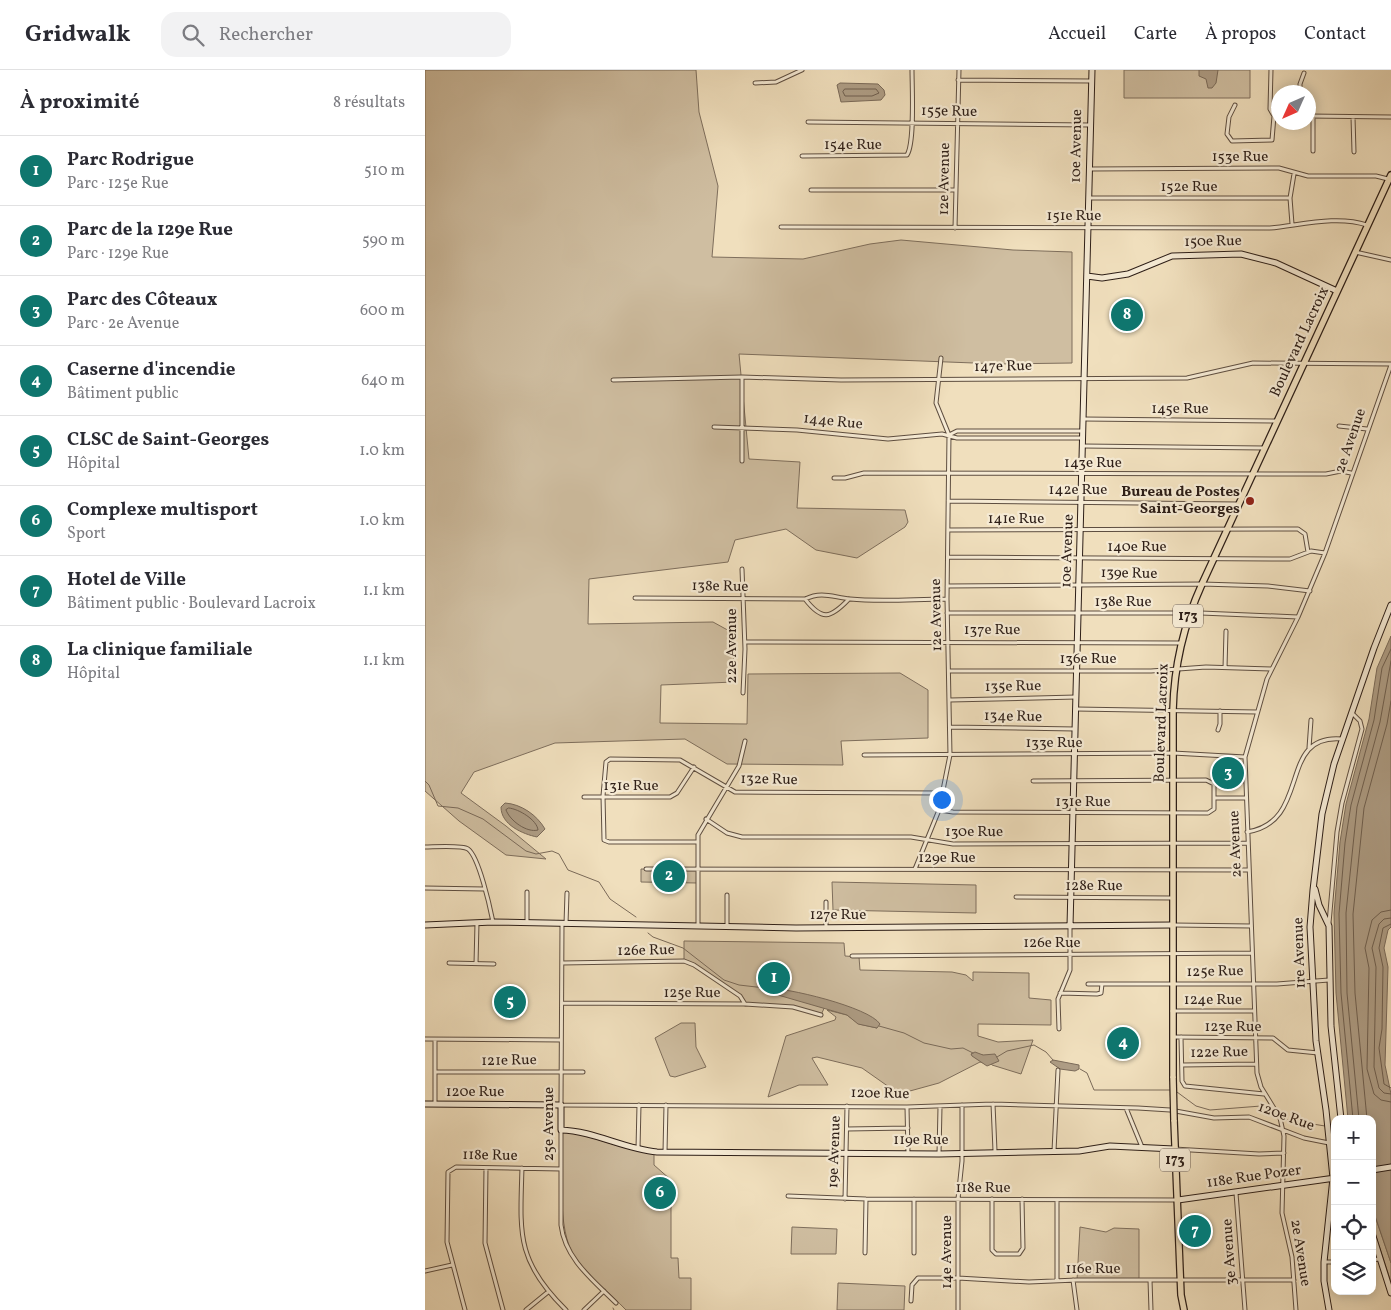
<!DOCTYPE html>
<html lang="fr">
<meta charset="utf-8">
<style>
:root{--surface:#fff;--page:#f2f2f3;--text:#2b2b33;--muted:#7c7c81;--line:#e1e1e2;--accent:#0f766e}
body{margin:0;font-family:Vollkorn,serif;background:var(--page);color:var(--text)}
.controls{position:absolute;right:15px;bottom:15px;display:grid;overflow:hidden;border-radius:10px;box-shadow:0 2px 12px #0003}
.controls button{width:45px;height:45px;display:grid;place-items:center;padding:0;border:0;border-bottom:1px solid var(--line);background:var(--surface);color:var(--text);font:25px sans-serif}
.compass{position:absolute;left:846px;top:15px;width:45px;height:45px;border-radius:50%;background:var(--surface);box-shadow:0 2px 12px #0003;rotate:225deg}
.you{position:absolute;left:516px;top:729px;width:18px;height:18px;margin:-12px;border:4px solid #fff;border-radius:50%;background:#1a73e8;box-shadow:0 0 0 8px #1a73e833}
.badge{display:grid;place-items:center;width:32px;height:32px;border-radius:50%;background:var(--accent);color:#fff;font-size:16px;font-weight:700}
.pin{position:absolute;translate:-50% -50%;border:2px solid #fff;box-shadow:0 1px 5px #0006}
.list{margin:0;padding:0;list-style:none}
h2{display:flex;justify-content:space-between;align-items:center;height:65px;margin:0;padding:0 20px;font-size:21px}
h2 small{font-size:16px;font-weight:400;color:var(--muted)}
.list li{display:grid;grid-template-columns:32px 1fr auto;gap:15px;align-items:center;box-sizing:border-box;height:70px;padding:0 20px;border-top:1px solid var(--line)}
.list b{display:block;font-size:19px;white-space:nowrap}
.list p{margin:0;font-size:16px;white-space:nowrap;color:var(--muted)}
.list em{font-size:16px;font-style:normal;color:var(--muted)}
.icon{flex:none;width:28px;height:28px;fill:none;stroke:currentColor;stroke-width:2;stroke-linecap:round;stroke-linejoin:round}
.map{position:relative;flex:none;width:966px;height:1240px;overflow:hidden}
header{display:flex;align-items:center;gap:30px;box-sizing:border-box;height:70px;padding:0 25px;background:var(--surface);border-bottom:1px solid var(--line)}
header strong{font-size:24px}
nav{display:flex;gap:28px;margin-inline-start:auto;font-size:18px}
.search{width:350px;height:45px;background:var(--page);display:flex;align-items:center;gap:12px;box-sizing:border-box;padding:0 18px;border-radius:15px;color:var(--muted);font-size:19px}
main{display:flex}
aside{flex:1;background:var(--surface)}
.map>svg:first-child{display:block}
.green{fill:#cfbea1;stroke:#7e6e5c}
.water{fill:#ae9d85;stroke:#7a6a59}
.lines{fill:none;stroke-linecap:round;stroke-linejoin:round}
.shore{stroke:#6e5e4e;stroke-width:1}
.stream{stroke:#7a6a59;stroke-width:1}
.street-casing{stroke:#5e4e40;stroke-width:5}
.secondary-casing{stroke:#2d1e17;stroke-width:7}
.primary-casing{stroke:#2d1e17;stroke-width:8}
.street{stroke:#f5ead4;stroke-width:3}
.secondary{stroke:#f5ead4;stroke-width:5}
.primary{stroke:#f0dfbd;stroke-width:5.5}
.primary-bridge-casing{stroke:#2d1e17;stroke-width:8;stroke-linecap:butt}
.primary-bridge{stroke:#f0dfbd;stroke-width:5.5}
.poi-dot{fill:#8f2418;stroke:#f5ead4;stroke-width:2}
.labels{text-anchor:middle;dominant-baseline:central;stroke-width:4.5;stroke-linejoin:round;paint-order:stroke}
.shield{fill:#f5ead4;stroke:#695b50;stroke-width:1}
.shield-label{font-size:14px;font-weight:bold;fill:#2d1e17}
.street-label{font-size:15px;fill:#2d1e17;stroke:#f5ead4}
.poi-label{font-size:15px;font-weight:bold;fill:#2d1e17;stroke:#f5ead4;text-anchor:end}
</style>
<header>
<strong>Gridwalk</strong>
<div class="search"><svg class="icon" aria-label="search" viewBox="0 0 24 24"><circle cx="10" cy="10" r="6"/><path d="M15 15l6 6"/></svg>Rechercher</div>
<nav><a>Accueil</a><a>Carte</a><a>À propos</a><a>Contact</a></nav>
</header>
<main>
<aside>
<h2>À proximité<small>8 résultats</small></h2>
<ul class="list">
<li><span class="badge">1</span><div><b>Parc Rodrigue</b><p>Parc · 125e Rue</p></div><em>510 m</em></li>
<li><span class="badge">2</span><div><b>Parc de la 129e Rue</b><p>Parc · 129e Rue</p></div><em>590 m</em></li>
<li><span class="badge">3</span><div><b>Parc des Côteaux</b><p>Parc · 2e Avenue</p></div><em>600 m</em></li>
<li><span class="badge">4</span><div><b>Caserne d'incendie</b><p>Bâtiment public</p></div><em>640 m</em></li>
<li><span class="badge">5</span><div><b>CLSC de Saint-Georges</b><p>Hôpital</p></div><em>1.0 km</em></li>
<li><span class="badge">6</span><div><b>Complexe multisport</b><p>Sport</p></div><em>1.0 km</em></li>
<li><span class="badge">7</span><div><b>Hotel de Ville</b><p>Bâtiment public · Boulevard Lacroix</p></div><em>1.1 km</em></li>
<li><span class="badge">8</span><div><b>La clinique familiale</b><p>Hôpital</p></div><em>1.1 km</em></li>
</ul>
</aside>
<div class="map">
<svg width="966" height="1240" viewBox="0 0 966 1240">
<rect width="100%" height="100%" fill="#f0dfbd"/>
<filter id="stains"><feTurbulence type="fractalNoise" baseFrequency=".004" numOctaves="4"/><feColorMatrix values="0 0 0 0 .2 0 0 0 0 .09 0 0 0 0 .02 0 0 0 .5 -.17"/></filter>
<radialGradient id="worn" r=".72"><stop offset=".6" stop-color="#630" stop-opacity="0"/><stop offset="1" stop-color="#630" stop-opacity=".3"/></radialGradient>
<path class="green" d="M0 0H271L274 42 293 116 287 187 378 189 445 174 476 170 588 180 647 182V293L575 294 314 284 324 389 375 392 372 438 480 440 483 452 480 457 432 488 391 480 361 459 310 470 303 492 164 509 163 554 288 552 308 563 309 612 236 615 235 653 322 654 323 604 475 603 503 620V668L416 671 418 695 302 694 260 669 130 673 49 702 36 723 81 756 121 789 81 785 34 751 0 721Z
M699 0H825V28H699Z
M788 694 820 696V713L788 712Z
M216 799 272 800V813L216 812Z
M407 812 551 815V843L408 840Z
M259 871 419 873 420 886 434 887 435 900 527 902 541 905 548 911V902L604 903V928L626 930V955L553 954V966L573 972 608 970 596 1004 567 995 558 985 546 984 559 993 555 992 514 1013 474 1024 437 998 392 987 387 988 388 990 403 1015H374L343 1027 361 966 410 950 411 947 402 940 422 945 434 954 452 958 402 932 396 945 374 938 320 934 319 930 279 902 259 891Z
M256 953H270L271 977 281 997 250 1007 245 1006 230 968Z
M137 1062C169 1064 197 1082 229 1082V1095L246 1110V1188H253L254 1208H266V1240H201C185 1223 163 1206 150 1187 131 1161 138 1095 137 1062Z
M947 1137 966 1193V1212L947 1154Z
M367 1157 412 1159 411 1184H366Z
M655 1157 681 1162 689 1158 714 1159V1210H652Z
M413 1213 480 1216 479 1240H412Z"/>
<path class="water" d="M774 0H793L791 13 787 18H783L781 9 774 6Z
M415 13 453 14 459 20 460 25 456 30 416 32 412 15Z
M966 566V857L963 860 959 878 963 897 960 995 966 1024V1193L947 1137V1049H923L911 923 909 843 915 772 921 734 944 649 952 598Z
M80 733C96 734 112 745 120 759L112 767C98 764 76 755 76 737Z
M340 918C360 917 444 937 455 954L452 958 433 954 422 945 346 923Z
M550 982 558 985 570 984 574 991 562 996 547 986 546 984Z
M628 990 654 995V999L650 1001 635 999 625 992Z"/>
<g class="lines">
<path class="shore" d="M420 19H451L454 23 447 26H420L418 22Z
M84 738C94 739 112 750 113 760 102 763 85 751 81 740Z
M966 840 956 842 947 850 940 878 944 898 942 999 949 1024 956 1030 966 1032
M966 848 959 849 954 854 947 878 951 897 949 997 954 1018 959 1023 966 1024
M966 854 958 858 954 878 958 897 957 959 954 978 959 1014 966 1018
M928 1049 916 923 914 844 920 773 926 735 949 650 957 598 966 579
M934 1049 922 923 921 843 932 737 955 652 966 591
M942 1049 930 923 928 844 939 738 962 654 966 631"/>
<path class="stream" d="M0 711 4 715 13 736 33 738 58 749 101 781 111 784 127 781 134 784 143 800 174 812 185 829 211 847
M223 863 228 867 258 878 299 910 314 915 340 918
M454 956 479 963 499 973 526 979 538 978 548 983
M572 987 582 981 609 975 621 982 628 990
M655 999 662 1003 669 1020H746
M752 1022 771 1036 785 1040 836 1036 841 1044 853 1048
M857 1049 900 1056
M188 1238 189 1240"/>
<defs>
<path id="street" d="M846 0 845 39 849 46
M533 10 666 11
M330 13 351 12 377 0
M875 22V14L879 3
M810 35 804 47 802 64 807 71 847 70 849 46
M884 46 966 47
M928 47 929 82
M383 52 665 55
M888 81V46
M377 86 482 85C490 73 487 17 487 0
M665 99 854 98 883 106H951L963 109
M386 120H531
M664 128H865
M867 154 865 128 869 104
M356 157 845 158C876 155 912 145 942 155
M530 158 534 0
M930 182 966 190
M317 307V391
M188 310 317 307 416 310 762 308 828 293 966 294
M659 349 852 351
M914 356 942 359
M289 357 372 360 463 369 517 364 532 368H658
M524 365 532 361H658
M658 376 839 378
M409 408H420L439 403 901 404 916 401 926 403
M523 431 813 434
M523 460 873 459 880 464 883 482
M523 487 865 489 886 481 900 483
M317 499 320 579 318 623
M522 516 777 514 843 516 885 521
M210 528 380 529C397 521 407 527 425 529 457 532 490 529 522 529
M380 529C397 551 405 549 424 529
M522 543H776L873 547
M320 572 755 573
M800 598 801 561
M524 601H726L781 597 846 599
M525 630 651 627
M651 639 832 642
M525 657 650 659
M793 660 795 654V641
M884 678 886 650
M439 685 748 683 820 687
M159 727H245L252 723 269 697
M789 728H821
M514 740 528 742 783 743 789 739V714L781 710 608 711
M281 749 302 763 317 767H486L528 774 822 773
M822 762C888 752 851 662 918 669
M272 772H184L179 770 178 726 181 692 185 689 255 690 310 722 518 723
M0 777C9 777 37 775 43 779 54 787 65 837 68 852
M221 799 824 800
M490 799 514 740 525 685 522 529 524 365 511 333 516 288
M0 818 59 819
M591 827 747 828
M401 832V858
M102 852V822
M904 853 912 762 917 733 937 659 935 651 927 643
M137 854 136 1035 482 1037 568 1034 713 1038 745 1040 789 1048 824 1047 879 1068 904 1073
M141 854 142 823
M749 855 826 856
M273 856V765L314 696 320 671
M302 856V825
M427 886 827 883
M24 893 69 894
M137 893 259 891 269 895 315 926 320 934
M51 894 52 853
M663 914H852L904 910
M635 923 672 924 676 923 677 914
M137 933 320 934 368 937 396 945
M747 941H829
M634 959 633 929 645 900V856
M748 967 848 968 863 980 893 983
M756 967 757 1011 760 1016 839 1024
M0 969 136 970
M10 970V1034
M757 995 831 994
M10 1002H158
M568 1034 570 1081
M482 1037 483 1083
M701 1038 717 1077
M422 1059 483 1058
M136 1060V1155C140 1189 169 1211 191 1233
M213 1079 214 1035
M749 1079 834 1084 859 1083
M629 1081 633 1000
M240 1082 241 1035
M514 1084 515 1037
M61 1098 60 1173 78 1240
M97 1098C95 1164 91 1191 141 1240
M811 1123 820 1240
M363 1126 441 1129 752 1130
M420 1129 422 1036
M489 1129V1183
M567 1129V1180L571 1184H594L598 1178 597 1129
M632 1130V1211
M440 1183 441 1129
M947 1190 954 1189
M899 1192H910
M0 1201 27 1195
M648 1210 652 1240
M725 1210 726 1240
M486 1231 487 1215 493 1208H533L604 1212 652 1210H869
M40 1240 22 1172 23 1102 31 1097 136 1099
M101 1240 123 1222
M159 1240 179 1221
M533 1240V1129L537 1091V1035
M871 1240 867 1187 857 1143 859 1066 855 1048 836 1017 832 1003 820 687 842 609 873 547 900 483 966 295"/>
<path id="secondary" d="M662 206 677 208 703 204 747 186 816 184 851 193 912 221
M890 819 894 835 904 856 906 956 916 1049
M0 855 68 852 371 858 747 855
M645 856 667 0
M0 1034 136 1035V1060C169 1061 199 1079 232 1082L514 1084 654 1081 685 1076 749 1079
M947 1100 966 1097
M753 1130 910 1108
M947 1163 966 1223
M904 1240 899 1211V1192L908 1108 901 1040 891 971 885 857 888 820 897 744 909 694 949 578 966 535"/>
<path id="primary" d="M748 1008V640C749 595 758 556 777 514L966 105
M749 1050 756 1225 759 1240"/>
</defs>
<use href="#street" class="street-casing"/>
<use href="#secondary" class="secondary-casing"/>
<use href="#primary" class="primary-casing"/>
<use href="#street" class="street"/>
<use href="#secondary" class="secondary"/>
<use href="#primary" class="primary"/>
<defs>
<path id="primary-bridge" d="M748 1008 749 1050"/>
</defs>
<use href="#primary-bridge" class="primary-bridge-casing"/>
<use href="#primary-bridge" class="primary-bridge"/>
</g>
<circle class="poi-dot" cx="825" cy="431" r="5"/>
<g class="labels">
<g class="shield">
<rect x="748" y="534.5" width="30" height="23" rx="4"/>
<rect x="735" y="1078.5" width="30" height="23" rx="4"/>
</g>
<g class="shield-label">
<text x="763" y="546">173</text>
<text x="750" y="1090">173</text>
</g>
<g class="street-label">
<text transform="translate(524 42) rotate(1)">155e Rue</text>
<text x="428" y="75">154e Rue</text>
<text transform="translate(652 76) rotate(-89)">10e Avenue</text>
<text x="815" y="87">153e Rue</text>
<text transform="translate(520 109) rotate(-89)">12e Avenue</text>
<text x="764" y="117">152e Rue</text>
<text x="649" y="146">151e Rue</text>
<text transform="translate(788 172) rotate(-1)">150e Rue</text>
<text transform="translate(875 272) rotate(-65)">Boulevard Lacroix</text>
<text transform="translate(578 297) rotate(-1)">147e Rue</text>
<text x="755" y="339">145e Rue</text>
<text transform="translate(408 352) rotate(6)">144e Rue</text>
<text transform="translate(926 371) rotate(-71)">2e Avenue</text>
<text x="668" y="393">143e Rue</text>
<text x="653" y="420">142e Rue</text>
<text x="591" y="449">141e Rue</text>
<text x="712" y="477">140e Rue</text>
<text transform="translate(643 481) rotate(-88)">10e Avenue</text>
<text transform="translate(704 504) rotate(1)">139e Rue</text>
<text transform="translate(295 517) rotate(1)">138e Rue</text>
<text x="698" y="532">138e Rue</text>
<text transform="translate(512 545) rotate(-91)">12e Avenue</text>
<text x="567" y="560">137e Rue</text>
<text transform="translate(307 576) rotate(-90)">22e Avenue</text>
<text x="663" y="589">136e Rue</text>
<text transform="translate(588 617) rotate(-1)">135e Rue</text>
<text transform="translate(588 647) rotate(1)">134e Rue</text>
<text transform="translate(737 653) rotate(-88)">Boulevard Lacroix</text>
<text x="629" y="673">133e Rue</text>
<text transform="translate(344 710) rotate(1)">132e Rue</text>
<text x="206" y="716">131e Rue</text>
<text x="658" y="732">131e Rue</text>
<text x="549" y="762">130e Rue</text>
<text transform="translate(811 774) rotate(-92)">2e Avenue</text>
<text x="522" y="788">129e Rue</text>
<text x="669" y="816">128e Rue</text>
<text x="413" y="845">127e Rue</text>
<text x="627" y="873">126e Rue</text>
<text transform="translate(221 881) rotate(-1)">126e Rue</text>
<text transform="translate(875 883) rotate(-92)">1re Avenue</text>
<text transform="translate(790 902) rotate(-1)">125e Rue</text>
<text x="267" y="923">125e Rue</text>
<text x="788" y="930">124e Rue</text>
<text x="808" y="957">123e Rue</text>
<text transform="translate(794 983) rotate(-1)">122e Rue</text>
<text transform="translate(84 991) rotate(-1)">121e Rue</text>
<text x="50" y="1022">120e Rue</text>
<text transform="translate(455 1024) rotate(1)">120e Rue</text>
<text transform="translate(861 1047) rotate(20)">120e Rue</text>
<text transform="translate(124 1054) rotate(-90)">25e Avenue</text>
<text x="496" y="1070">119e Rue</text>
<text transform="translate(410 1082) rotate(-88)">19e Avenue</text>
<text transform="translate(65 1086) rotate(1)">118e Rue</text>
<text transform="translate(829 1107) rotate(-8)">118e Rue Pozer</text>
<text x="558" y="1118">118e Rue</text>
<text transform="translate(522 1182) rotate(-90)">14e Avenue</text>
<text transform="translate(805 1182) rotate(-94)">3e Avenue</text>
<text transform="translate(875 1183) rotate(81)">2e Avenue</text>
<text x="668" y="1199">116e Rue</text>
</g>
<g class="poi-label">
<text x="815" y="422">Bureau de Postes<tspan x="815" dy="17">Saint-Georges</tspan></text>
</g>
</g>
<rect width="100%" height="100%" filter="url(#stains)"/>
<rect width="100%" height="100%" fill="url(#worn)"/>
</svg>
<div class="controls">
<button>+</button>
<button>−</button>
<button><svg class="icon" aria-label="locate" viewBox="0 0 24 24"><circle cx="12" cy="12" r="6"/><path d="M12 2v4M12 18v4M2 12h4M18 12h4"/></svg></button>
<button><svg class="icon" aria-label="layers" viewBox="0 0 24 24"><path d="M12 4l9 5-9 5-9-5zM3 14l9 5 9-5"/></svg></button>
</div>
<svg class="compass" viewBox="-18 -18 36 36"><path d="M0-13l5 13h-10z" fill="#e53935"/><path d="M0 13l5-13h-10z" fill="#7c7c81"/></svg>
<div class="you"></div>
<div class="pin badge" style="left:349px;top:908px">1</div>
<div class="pin badge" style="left:244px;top:806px">2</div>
<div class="pin badge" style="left:803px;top:703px">3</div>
<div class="pin badge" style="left:698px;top:973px">4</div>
<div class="pin badge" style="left:85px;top:932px">5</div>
<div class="pin badge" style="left:235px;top:1123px">6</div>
<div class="pin badge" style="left:770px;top:1161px">7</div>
<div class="pin badge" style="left:702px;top:245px">8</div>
</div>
</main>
